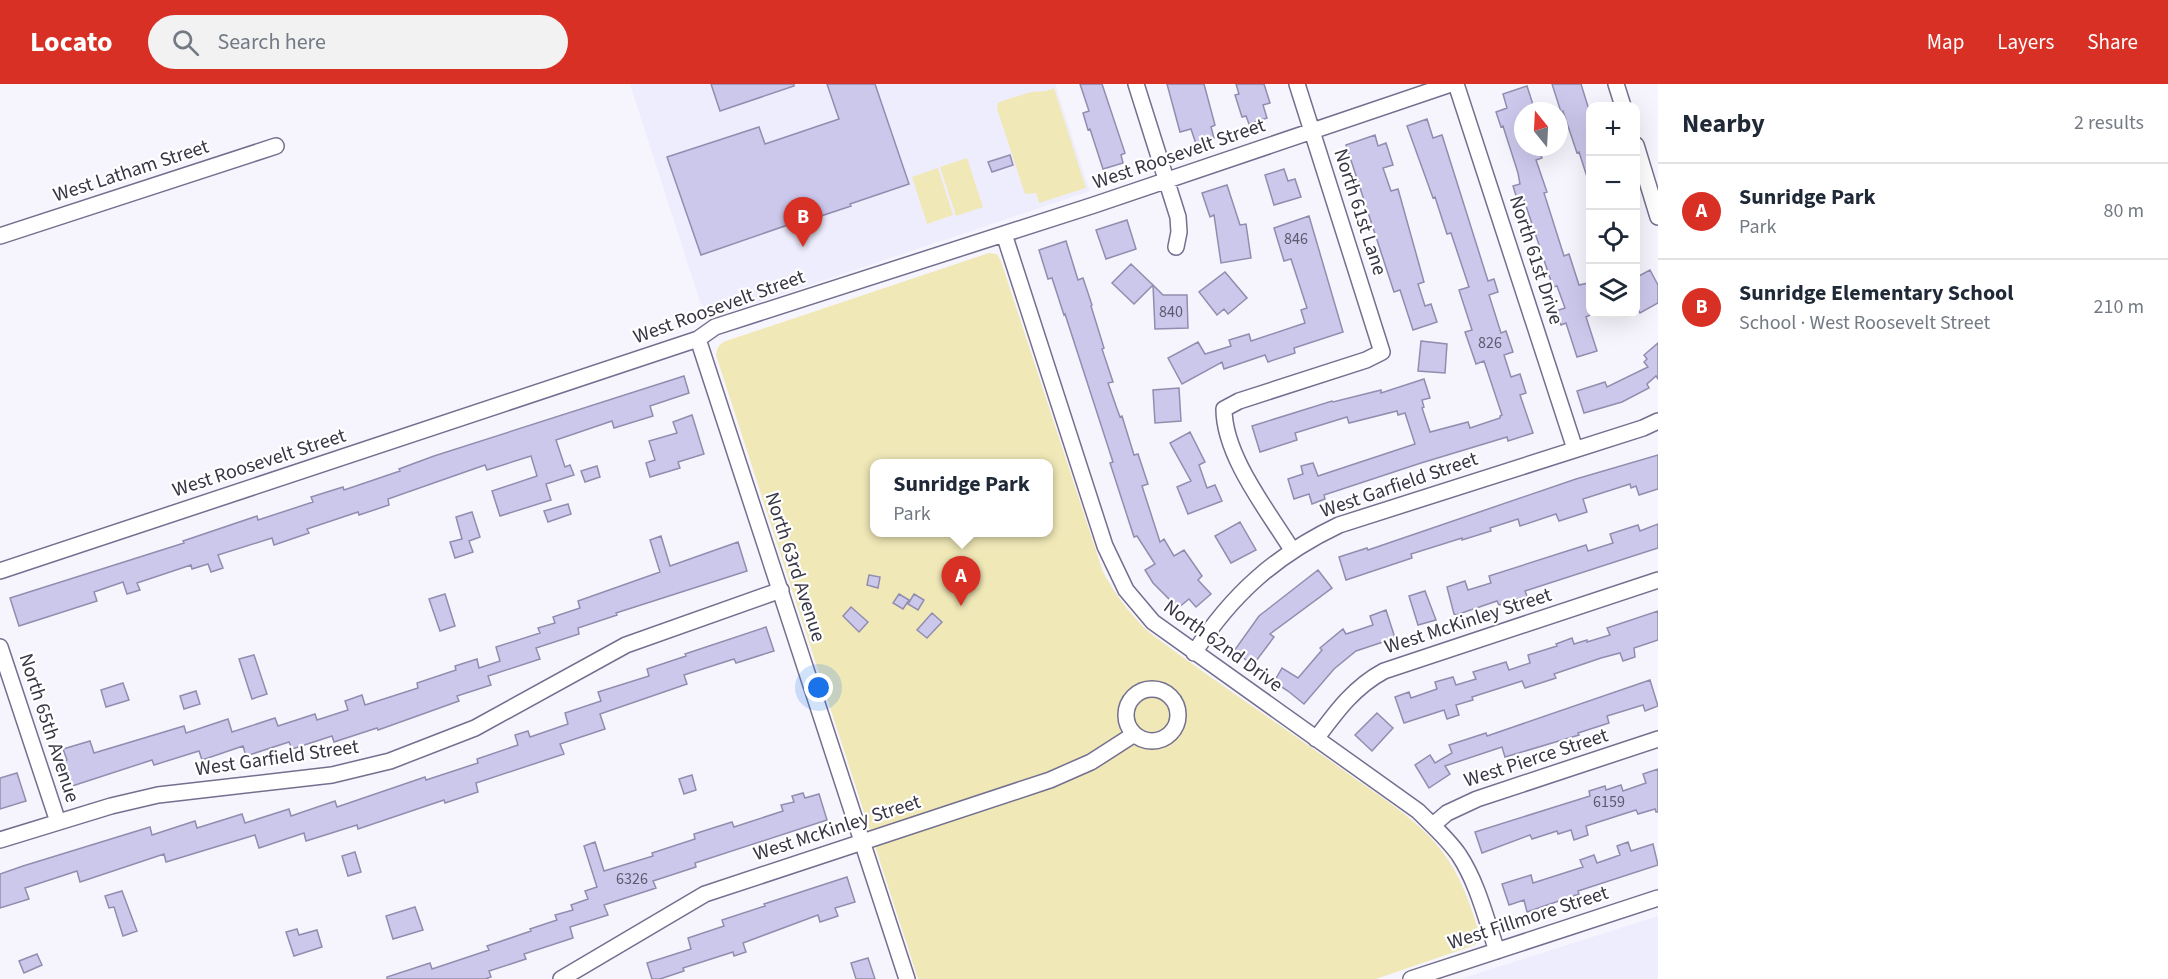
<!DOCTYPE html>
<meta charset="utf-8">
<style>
:root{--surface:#fff;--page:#f2f2f3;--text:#1f2937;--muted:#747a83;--line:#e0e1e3;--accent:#d93025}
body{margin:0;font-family:"Source Sans 3",sans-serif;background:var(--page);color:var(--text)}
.controls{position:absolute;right:18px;top:18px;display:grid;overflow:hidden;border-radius:12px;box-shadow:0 6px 24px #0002}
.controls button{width:54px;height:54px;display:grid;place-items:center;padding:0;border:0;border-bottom:2px solid var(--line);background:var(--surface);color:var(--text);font:30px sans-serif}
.compass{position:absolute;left:1514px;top:18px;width:54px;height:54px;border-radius:50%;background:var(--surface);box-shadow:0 6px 24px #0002;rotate:342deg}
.you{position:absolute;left:819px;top:604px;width:21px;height:21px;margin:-15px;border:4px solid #fff;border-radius:50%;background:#1a73e8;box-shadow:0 0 0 9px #1a73e833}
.badge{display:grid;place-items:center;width:39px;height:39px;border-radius:50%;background:var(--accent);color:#fff;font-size:20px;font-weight:700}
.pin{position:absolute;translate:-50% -50px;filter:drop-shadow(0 2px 3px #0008)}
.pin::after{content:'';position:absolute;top:32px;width:21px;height:18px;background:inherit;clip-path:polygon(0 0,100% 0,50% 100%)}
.popup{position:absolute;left:870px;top:375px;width:183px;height:78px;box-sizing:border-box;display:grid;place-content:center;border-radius:12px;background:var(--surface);filter:drop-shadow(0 2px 4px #0005);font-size:20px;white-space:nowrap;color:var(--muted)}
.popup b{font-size:22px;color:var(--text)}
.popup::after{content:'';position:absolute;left:50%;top:100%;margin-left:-12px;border:12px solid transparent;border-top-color:var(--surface)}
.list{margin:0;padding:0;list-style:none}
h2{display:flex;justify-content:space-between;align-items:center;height:78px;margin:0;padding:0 24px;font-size:26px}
h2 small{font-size:20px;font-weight:400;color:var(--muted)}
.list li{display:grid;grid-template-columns:39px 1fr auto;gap:18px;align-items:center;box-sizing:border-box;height:96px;padding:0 24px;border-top:2px solid var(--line)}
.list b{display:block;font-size:22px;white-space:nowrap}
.list p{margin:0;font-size:20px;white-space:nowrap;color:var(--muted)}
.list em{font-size:20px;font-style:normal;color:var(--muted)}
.icon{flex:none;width:33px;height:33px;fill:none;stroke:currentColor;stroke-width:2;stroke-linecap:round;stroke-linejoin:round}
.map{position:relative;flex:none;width:1658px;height:895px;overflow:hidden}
header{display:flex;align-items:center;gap:36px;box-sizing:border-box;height:84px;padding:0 30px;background:var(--accent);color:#fff}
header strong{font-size:28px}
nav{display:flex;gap:33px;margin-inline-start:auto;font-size:21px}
.search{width:420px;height:54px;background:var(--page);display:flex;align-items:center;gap:15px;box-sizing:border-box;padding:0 21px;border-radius:33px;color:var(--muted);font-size:22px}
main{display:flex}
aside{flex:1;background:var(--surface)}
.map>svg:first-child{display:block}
.built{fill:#eeedfe}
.green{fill:#f0e8b7;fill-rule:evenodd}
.building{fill:#ccc8ec;stroke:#918daf;stroke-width:1.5}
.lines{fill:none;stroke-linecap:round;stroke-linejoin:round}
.street-casing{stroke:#736f8f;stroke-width:18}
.street{stroke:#fff;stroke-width:15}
.labels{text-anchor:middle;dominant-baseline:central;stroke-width:4.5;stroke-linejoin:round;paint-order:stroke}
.number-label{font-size:16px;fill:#5d5a6f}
.street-label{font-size:20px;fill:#383645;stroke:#fff}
</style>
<header>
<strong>Locato</strong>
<div class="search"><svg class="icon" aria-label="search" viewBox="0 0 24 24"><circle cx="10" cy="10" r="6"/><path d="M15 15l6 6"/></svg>Search here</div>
<nav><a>Map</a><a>Layers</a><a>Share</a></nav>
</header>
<main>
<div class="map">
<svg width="1658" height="895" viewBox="0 0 1658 895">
<rect width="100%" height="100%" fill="#f6f5fd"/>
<path class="built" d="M630 0H1055L1090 107 726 229 714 230 706 226 700 218Z
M1658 832V895H1460Z"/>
<path class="green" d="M1054 4 1086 104 1039 119 1036 109 1025 110 997 25 998 19 1002 17 1031 8 1046 7Z
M967 74 983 123 956 132 940 83Z
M938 84 953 131 927 140 912 93Z
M989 169 997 170 1001 177 1103 488C1116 511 1130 531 1150 549 1215 598 1284 643 1350 691 1381 713 1417 735 1441 766 1461 791 1471 822 1480 852L1475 861 1376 895H918L716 271 718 263 723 258ZM874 380H1048V448H874Z"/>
<path class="building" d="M711 0H794V2L720 27Z
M827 0H875L909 100 850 120 851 122 806 137 805 135 701 171 667 73 759 43 765 60 839 35Z
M1080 0H1102L1125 69 1121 71 1123 79 1103 85 1090 45 1088 46 1083 29 1089 27Z
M1167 0H1204L1215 41 1211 43 1214 54 1196 60 1191 45 1180 48Z
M1236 0H1264L1270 19 1263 21 1267 34 1249 40 1246 32 1242 33 1235 11 1239 10Z
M1552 0H1581L1590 29V95L1588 96 1579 68 1577 69 1563 27 1561 28Z
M1527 2 1535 27H1523V63H1538L1542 74 1536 76 1547 108 1544 109 1564 172 1569 170 1579 201 1588 199 1590 207V231L1586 233 1597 267 1577 273 1566 239 1561 241 1556 227 1565 224 1557 202 1553 203 1524 116 1518 118 1513 102 1520 100 1518 89 1503 42 1501 43 1496 28 1507 24 1503 10Z
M1427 35 1433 54 1442 51 1488 197 1494 195 1498 208 1489 211 1501 249 1506 247 1513 268 1504 271 1511 293 1520 290 1526 309 1520 311 1533 349 1508 357 1507 353 1421 379 1324 411 1325 415 1312 420 1309 410 1294 415 1288 395 1303 390 1301 382 1313 379 1318 392 1415 360 1405 329 1398 331 1397 327 1349 339 1347 333 1295 349 1297 356 1260 368 1252 342 1332 317 1333 318 1381 306V309L1424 295 1430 314 1422 316 1424 323 1422 324 1430 348 1468 338 1470 344 1500 334V332L1502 331 1484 277 1476 280 1465 248 1472 246 1459 206 1469 203 1451 149 1447 150 1435 113 1433 114 1407 42Z
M1375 51 1378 62 1386 59 1393 81 1383 84 1391 107 1398 105 1424 198 1418 200 1425 222 1431 220 1437 238 1413 246 1400 206 1394 208 1346 61Z
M1010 71 1013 81 992 88 988 78Z
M1284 85 1288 97 1295 95 1301 113 1274 121 1265 91Z
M1227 101 1240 141 1246 140 1251 174 1221 179 1214 131 1210 133 1202 109Z
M1309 132 1343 248 1294 264 1295 269 1268 278 1265 271 1224 285 1222 278 1182 300 1168 274 1198 258 1205 270 1231 262 1229 256 1249 250 1251 257 1305 239 1301 226 1307 224 1291 175 1284 177 1274 144Z
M1127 136 1136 165 1106 175 1096 146Z
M1066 157 1078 196 1083 194 1092 221 1091 222 1104 264 1102 265 1113 298 1108 299 1116 322 1120 333 1122 332 1134 371 1138 370 1148 400 1142 402 1160 458 1164 455 1174 472 1184 466 1202 492 1198 496 1211 510 1196 523 1189 515 1178 524 1153 499 1145 486 1155 480 1137 452 1134 453 1110 379 1113 378 1065 230 1064 231 1052 194 1048 195 1039 166Z
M1131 180 1153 201 1134 220 1112 199Z
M1650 186 1658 201V219L1640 229 1635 221V194Z
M1225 188 1247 214 1228 230 1224 225 1217 231 1199 208Z
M1153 201 1163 211H1187L1188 244 1155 245Z
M1421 257 1447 260 1445 289 1418 287Z
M1658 259V295L1656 292 1647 300 1649 304 1622 318 1584 329 1577 307 1605 298 1607 303 1648 283 1644 278 1647 275 1644 271Z
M684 292 689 309 650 322 653 332 614 344 612 337 556 356 565 383 570 381 574 391 546 400 551 416 500 432 492 407 537 392 531 372 487 386 485 381 388 415 389 421 359 431 358 428 307 445 309 449 274 461 272 454 218 471 223 484 211 488 208 480 192 485 191 481 137 499 140 506 127 510 123 498 94 508 97 517 19 542 10 514 184 459 183 457 257 432 258 436 313 418 311 413 343 403 344 406 400 387 399 385 434 372Z
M1179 304 1181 337 1155 339 1153 306Z
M692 331 704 370 678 378 680 384 650 393 646 379 655 376 649 357 677 349 673 338Z
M1190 348 1205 378 1199 381 1207 404 1215 401 1222 417 1188 430 1177 403 1191 397 1170 359Z
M1658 371V405L1639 411 1636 402 1631 404 1630 400 1583 415 1587 428 1559 437 1556 430 1520 442 1518 435 1490 444 1491 447 1462 456V454L1411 470 1412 474 1346 496 1339 473 1367 464 1368 466 1576 395Z
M597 382 600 393 585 398 581 387Z
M568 420 571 430 548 438 544 427Z
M472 428 480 453 469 457 473 468 455 474 450 458 462 455 456 433Z
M1240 438 1256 466 1231 479 1215 452Z
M1658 440V464L1525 507 1527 512 1499 521 1497 517 1456 531 1454 530 1447 503 1465 497 1468 506 1491 499 1489 492 1586 461 1588 467 1613 459 1610 450 1638 441 1640 447Z
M661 452 670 482 738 458 747 487 616 529 617 531 578 544 579 550 536 564 540 575 488 592 491 601 457 612 459 617 378 646 377 644 334 658 332 652 292 665 289 658 246 672 243 662 202 676 199 667 154 681 152 676 66 704 58 679 67 676 63 665 90 657 94 669 184 642 186 649 228 635 232 648 275 634 278 642 315 630 317 636 348 626 345 617 362 611 365 621 418 604 417 599 456 586 455 582 477 575 479 584 500 577 496 563 540 549 538 544 555 539 553 533 580 524 578 517 660 488 650 456Z
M1318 486 1332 504 1270 550 1274 553 1253 581 1234 567 1259 532Z
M869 491 880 493 878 504 867 501Z
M1425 507 1436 536 1418 541 1409 512Z
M445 510 455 542 440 547 429 515Z
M899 510 909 516 903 525 893 519Z
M914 510 924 516 918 526 908 520Z
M851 523 868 538 859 548 843 532Z
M1386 526 1395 554 1356 567 1334 585 1304 620 1288 607 1274 598 1282 584 1298 594 1322 566 1320 564 1343 545 1346 550 1373 541 1370 532Z
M1658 527V556L1634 564 1635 573 1623 577 1620 569 1601 574 1554 590 1556 594 1525 604 1522 597 1472 613 1473 616 1456 621 1459 631 1447 635 1444 626 1404 639 1395 613 1409 608 1411 614 1437 605 1435 598 1453 593 1456 601 1476 595 1473 588 1506 578 1509 586 1530 579 1528 571 1557 562 1556 560 1572 554 1574 560 1587 556V558L1610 551 1607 544Z
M932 529 942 538 927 554 917 546Z
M766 543 774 567 736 579 734 575 684 591 687 600 600 630 605 645 560 660 564 670 476 699 478 708 445 719 444 716 358 745 357 741 306 757 304 749 259 764 255 751 166 778 164 770 80 798 77 787 25 804 29 815 0 824V790L23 782 150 743 152 751 195 737 197 744 242 730 245 739 289 725 291 732 335 717 337 723 425 693 426 696 478 679 477 675 518 661 515 651 528 647 530 653 568 640 565 629 601 617 598 608 649 592 647 585 686 572 685 570Z
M254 571 267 610 252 615 239 575Z
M1650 596 1658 622 1645 627 1643 621 1607 632 1609 639 1578 649 1579 651 1505 673 1502 663 1445 682 1450 690 1429 704 1415 681 1430 671 1435 679 1452 669 1449 661 1486 649 1487 652Z
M123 599 129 616 106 623 101 606Z
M196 607 200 620 184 625 180 612Z
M1377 629 1393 644 1372 667 1355 651Z
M1658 685V728H1656L1655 725 1638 730 1636 726 1586 742 1588 751 1574 756 1571 746 1558 750 1557 747 1532 755 1530 751 1482 769 1475 748 1590 712 1589 707 1605 702 1606 706 1621 701 1623 707 1646 699 1643 690Z
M17 689 26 717 0 725V694Z
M692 691 696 706 684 710 679 695Z
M803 709 805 714 819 710 827 736 695 779 696 783 653 797 656 804 604 821 608 831 570 843 573 854 524 870 526 875 489 887 491 893 485 895H387V893L430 879 432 885 489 866 487 862 531 847 530 845 557 836 555 831 573 826 571 821 588 815 585 807 597 803 584 762 595 758 604 787 653 772 652 769 695 755 694 750 732 738 734 743 783 727 781 721 794 718 792 712Z
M1628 758 1631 767 1653 760 1658 781 1578 807 1579 810 1527 828 1524 816 1509 821 1502 800 1531 791 1533 799 1583 783 1580 776 1594 771 1597 779 1620 771 1617 762Z
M355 768 361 788 348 792 342 772Z
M847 793 855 818 835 824 838 832 820 838 818 831 743 859 746 868 734 872 733 868 683 884 684 887 660 895H652L647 879 691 865 688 854 724 842 722 836 765 822 764 820Z
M122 807 137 847 123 852 114 823 109 824 105 812Z
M415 823 423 846 393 855 386 832Z
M297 845 299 851 317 846 322 863 294 872 286 848Z
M37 870 42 881 24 889 19 877Z
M868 874 875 895H856L851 879Z"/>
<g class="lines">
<defs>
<path id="street" d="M1136 0 1178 133 1179 148 1176 163
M1456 0 1575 365
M1616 0 1623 22
M1636 61 1658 133
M1004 150 1105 462 1126 506 1153 538 1418 727C1432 741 1448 755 1459 771 1478 800 1486 835 1497 867
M0 152 276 62
M698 255 907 895
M1292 466C1268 427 1224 372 1224 325L1239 317 1366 276 1382 268 1297 0
M0 487 698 255 715 243 1094 121 1451 0
M0 563 58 738
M1194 569C1232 510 1276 471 1339 441L1643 344 1658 337
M1126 631a26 26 0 1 1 52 0a26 26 0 1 1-52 0Z
M1316 655C1336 628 1354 603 1384 587L1658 496
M1433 741 1447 729 1477 715 1658 655
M0 756 111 722 158 711 332 691 390 677 475 644 626 561 781 506
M561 895 705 810 1050 696 1091 678 1133 651
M1411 895 1658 814"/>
</defs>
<use href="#street" class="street-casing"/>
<use href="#street" class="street"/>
</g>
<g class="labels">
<g class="number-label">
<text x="1296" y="155">846</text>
<text x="1171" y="228">840</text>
<text x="1490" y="259">826</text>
<text x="1609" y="718">6159</text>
<text x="632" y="795">6326</text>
</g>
<g class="street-label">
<text transform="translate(1179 70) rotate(-19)">West Roosevelt Street</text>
<text transform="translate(131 87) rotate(-18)">West Latham Street</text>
<text transform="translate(1360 128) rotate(72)">North 61st Lane</text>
<text transform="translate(1536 176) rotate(72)">North 61st Drive</text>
<text transform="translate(719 223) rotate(-20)">West Roosevelt Street</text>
<text transform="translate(259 379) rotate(-18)">West Roosevelt Street</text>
<text transform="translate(1399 401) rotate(-19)">West Garfield Street</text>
<text transform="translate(795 483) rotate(72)">North 63rd Avenue</text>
<text transform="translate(1468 537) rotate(-18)">West McKinley Street</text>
<text transform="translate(1223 562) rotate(36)">North 62nd Drive</text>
<text transform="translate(49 644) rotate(72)">North 65th Avenue</text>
<text transform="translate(277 674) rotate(-8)">West Garfield Street</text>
<text transform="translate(1536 674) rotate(-18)">West Pierce Street</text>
<text transform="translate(837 744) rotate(-18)">West McKinley Street</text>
<text transform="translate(1528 834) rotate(-18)">West Fillmore Street</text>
</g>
</g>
</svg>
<div class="controls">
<button>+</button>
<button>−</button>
<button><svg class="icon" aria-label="locate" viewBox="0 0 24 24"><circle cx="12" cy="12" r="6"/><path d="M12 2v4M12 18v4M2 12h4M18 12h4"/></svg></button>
<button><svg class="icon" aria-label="layers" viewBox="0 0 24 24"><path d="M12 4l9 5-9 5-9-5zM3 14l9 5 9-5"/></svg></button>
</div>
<svg class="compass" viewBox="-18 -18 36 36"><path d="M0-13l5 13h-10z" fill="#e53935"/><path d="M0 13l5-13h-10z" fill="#747a83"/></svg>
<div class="you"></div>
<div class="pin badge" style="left:961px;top:522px">A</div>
<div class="popup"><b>Sunridge Park</b>Park</div>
<div class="pin badge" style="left:803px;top:163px">B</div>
</div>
<aside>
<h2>Nearby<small>2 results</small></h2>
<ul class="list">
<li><span class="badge">A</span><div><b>Sunridge Park</b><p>Park</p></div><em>80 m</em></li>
<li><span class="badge">B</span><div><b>Sunridge Elementary School</b><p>School · West Roosevelt Street</p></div><em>210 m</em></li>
</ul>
</aside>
</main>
